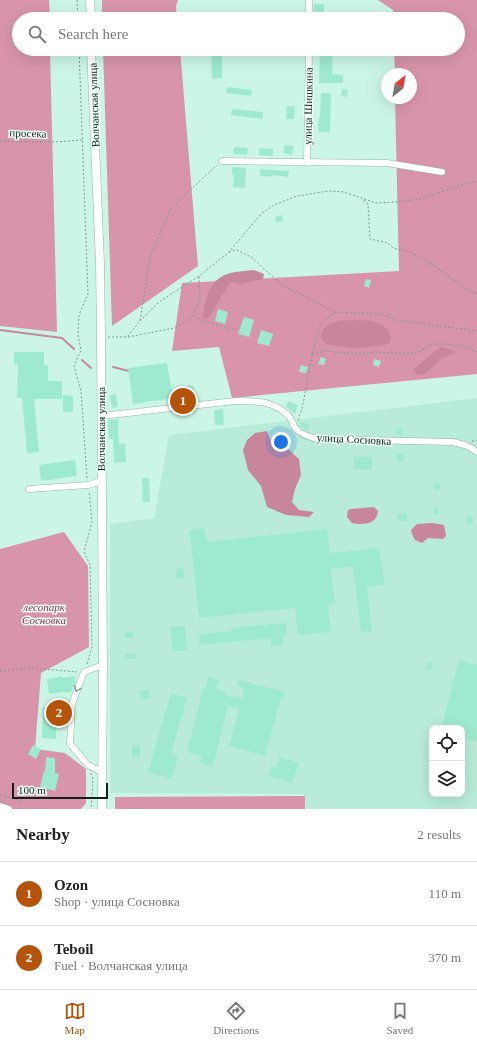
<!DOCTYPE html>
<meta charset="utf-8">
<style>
:root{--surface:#fff;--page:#f6f6f6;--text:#222;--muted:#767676;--line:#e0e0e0;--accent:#b45309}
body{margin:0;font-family:Georgia,serif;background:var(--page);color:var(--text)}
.controls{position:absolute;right:12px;bottom:12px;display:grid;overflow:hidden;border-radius:8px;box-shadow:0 4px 16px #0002}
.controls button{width:36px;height:36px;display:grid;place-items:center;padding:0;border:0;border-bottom:1px solid var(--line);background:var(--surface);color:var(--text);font:20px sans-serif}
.compass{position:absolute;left:381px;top:68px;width:36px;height:36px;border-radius:50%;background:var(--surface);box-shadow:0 4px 16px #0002;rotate:31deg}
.scale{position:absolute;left:12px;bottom:10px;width:96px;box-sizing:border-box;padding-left:4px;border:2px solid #10201b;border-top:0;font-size:11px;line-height:14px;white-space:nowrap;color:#10201b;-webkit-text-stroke:3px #ecfdf6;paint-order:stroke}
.you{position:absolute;left:281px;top:442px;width:14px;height:14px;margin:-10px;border:3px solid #fff;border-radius:50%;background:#1a73e8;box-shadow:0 0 0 6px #1a73e833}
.badge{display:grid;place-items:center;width:26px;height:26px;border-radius:50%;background:var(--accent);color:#fff;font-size:13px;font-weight:700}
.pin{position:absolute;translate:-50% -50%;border:2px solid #fff;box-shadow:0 1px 4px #0006}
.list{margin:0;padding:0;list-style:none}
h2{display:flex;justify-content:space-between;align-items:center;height:52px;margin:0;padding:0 16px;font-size:17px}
h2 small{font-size:13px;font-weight:400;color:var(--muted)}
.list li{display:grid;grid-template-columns:26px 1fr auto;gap:12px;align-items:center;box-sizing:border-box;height:64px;padding:0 16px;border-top:1px solid var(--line)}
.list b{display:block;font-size:15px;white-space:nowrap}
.list p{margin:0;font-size:13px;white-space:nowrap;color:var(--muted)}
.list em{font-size:13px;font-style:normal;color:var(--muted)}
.icon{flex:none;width:22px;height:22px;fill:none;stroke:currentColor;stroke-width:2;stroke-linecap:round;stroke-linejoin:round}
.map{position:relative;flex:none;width:477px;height:809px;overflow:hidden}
.search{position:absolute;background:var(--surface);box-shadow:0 4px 16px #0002;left:12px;right:12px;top:12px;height:44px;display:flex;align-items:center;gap:10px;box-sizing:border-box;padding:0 14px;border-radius:22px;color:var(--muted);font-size:15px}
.sheet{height:180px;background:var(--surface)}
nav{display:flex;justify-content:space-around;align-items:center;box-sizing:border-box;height:56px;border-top:1px solid var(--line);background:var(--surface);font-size:11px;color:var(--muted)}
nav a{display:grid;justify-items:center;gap:2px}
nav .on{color:var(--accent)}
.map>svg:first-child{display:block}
.built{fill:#b8ecd9;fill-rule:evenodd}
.forest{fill:#d895a9}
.water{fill:#c8869a}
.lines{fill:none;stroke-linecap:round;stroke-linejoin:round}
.stream{stroke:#c8869a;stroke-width:2}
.building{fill:#9deacf}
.minor-casing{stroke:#8db7a8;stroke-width:7}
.major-casing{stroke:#8db7a8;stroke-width:9}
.path{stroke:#7a9a8f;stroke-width:1;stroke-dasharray:2 2;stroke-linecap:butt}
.minor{stroke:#fff;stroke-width:6}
.major{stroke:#fff;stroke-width:8}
.oneway{stroke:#939b98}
.labels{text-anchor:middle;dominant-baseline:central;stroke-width:3;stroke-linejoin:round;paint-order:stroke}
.street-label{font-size:11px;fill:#10201b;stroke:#ecfdf6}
.park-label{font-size:11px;font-style:italic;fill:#7f2f4d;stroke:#ecfdf6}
</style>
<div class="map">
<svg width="477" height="809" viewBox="0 0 477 809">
<rect width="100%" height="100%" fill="#cbf6e6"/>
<path class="built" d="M477 398V809H306L304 794 110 793V524L154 518 169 435ZM432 728H462V794H432Z"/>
<path class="forest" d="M0 0H49L50 19H19V49H50L57 332 0 326Z
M102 0H178L176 6 177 19H102Z
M378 0H477V374L232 398 219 347 172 351 182 283 399 271 395 98H411V74H395L394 49H458V19H393V10Z
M103 49H180L198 266 112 326Z
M64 532 88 566 89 647 41 673 35 749 65 753 86 769V803L81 809H0V549Z
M305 796V809H115V797Z"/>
<path class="water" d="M254 270 264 274 263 279 240 284 233 282 229 283C227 290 223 294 219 300 215 307 213 313 207 319L203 317C205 296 210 276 235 272 241 271 247 271 254 270Z
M339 321C354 321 382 316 390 334 391 337 392 340 389 343 382 349 332 349 325 343 323 342 322 340 321 338 323 325 327 325 339 321Z
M442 347 457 352 442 358 425 374 418 375 413 370 435 351Z
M267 431 271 442 289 450 299 459 301 475 295 489 292 502 299 510 314 512 309 517 286 515 267 507 261 486 248 470 243 450 247 440 255 433Z
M374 507 378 511C377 525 363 525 352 523L347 517 348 510 351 509Z
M432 523 444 525 446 536 443 539 428 538 422 543 415 540 412 534 411 530 417 524Z"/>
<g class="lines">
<path class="stream" d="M0 330 62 338 74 349
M82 360 91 368
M113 367 129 371"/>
</g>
<path class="building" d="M314 4H324V19H314Z
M352 12 357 13V19H352Z
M211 49H222V78L212 79Z
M320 49H333L332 74 343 75V83H319Z
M227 87 252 90 251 96 226 93Z
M342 89 348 90 347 97 341 96Z
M321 93H331L330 132H318L319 116H320Z
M287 106H295L294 119H286Z
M232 109 263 112V119L231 115Z
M285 145 294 146 292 155 283 153Z
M234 147 248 148 247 155 233 154Z
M259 148 273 149V156L259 155Z
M232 167 246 168 245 188 233 187 234 175H232Z
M260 169 289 171 288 177 273 175V177L260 176Z
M282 215 283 221 276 222 275 217Z
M366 279 371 280 369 288 364 286Z
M218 309 228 312 225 324 215 321Z
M244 317 254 320 249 337 238 334Z
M261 330 273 334 269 346 257 343Z
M14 352H44V365H48V381H62V399H34L39 452 27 453 22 398H17L18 364H14Z
M321 357 326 359 324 365 318 364Z
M374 359 381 361 379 367 373 365Z
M167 363 173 398 133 404 128 368Z
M301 365 308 367 306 373 299 372Z
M193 385 195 395 187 397 184 387Z
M116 394 118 407 112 408 110 395Z
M63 395 73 396V412H63Z
M185 397 186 402 180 403 179 398Z
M288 401 298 405 295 414 286 407Z
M223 409 224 425H215L214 410Z
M118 419 119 444 125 443 126 462 114 463 113 439H109L108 420Z
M301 422 310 425 307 431 300 426Z
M397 428H403L402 435 396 434Z
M397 454H403L404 462H398Z
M354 457H372V470L354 469Z
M75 460 77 476 41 481 39 465Z
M142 478H149L150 502H143Z
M434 483 441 485 440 490 433 489Z
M434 507H439L438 515 433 514Z
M406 513 407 521H398L397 514Z
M472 516 473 523 466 524 465 517Z
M204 528 207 542 327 529 330 553 379 548 385 585 367 587 372 631 361 632 353 566 331 569 335 604 328 605 331 632 298 635 295 608 199 618 191 543 189 531Z
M183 568 184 578 177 579 176 569Z
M286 623 287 636H283V645L271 646V638L200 645 199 635 232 631V628Z
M185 626 187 650 173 651 170 627Z
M133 632 134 638H125L124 633Z
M126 654H135L136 659H126Z
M459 660 477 665V742L462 738V728H441Z
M427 662 433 663 431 671 425 670Z
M62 676V678L75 676 76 682 74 685 73 686 72 692 64 693V692L49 694 47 679Z
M208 677 219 680 216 689 226 692 225 695 237 698 242 699 244 688 237 686 239 680 285 692 283 699 281 698 265 756 229 746 239 709 228 706 213 767 200 763 202 756 187 752 203 689 205 690Z
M149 690 150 698 141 700 139 691Z
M171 693 187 698 171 754 178 756 172 779 148 772Z
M43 707H55L67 711V721L56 718V739L42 738Z
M33 745 41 749 36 759 28 754Z
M132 745H140V757H132Z
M46 757 55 758V773L59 774 55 791 40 787 44 771H45Z
M280 757 299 763 292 783 268 776 271 766 277 768Z"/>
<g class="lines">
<defs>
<path id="minor" d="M309 19V0
M222 161 387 163 442 172
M307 163 309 49
M101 416 235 401C256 401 271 400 288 415 291 418 292 422 294 426 298 434 309 437 318 439L453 442 468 446 477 452
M29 489 88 485 102 481
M102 772 88 765 70 744 72 704 84 672 103 665
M0 806 9 809"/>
<path id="major" d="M90 0 91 19
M91 49 100 263 101 337 103 665 102 809"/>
</defs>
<use href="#minor" class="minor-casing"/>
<use href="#major" class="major-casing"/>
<path class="path" d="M77 0 78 19
M79 49 88 294 79 315 78 335 81 350 74 366 81 391 87 478
M0 141 55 142 82 140
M364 200 368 204 370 239 388 243 393 248 410 252 423 258 469 291 477 293
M229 252 237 250 251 257 283 286 309 298 335 312 381 314 396 320 477 331
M194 316 203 321 236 330
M140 321 159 302 199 276 228 253 262 213 274 205 297 196 329 191 344 192 376 203 394 202 421 199 458 186 477 181
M108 337H127L140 321 150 257 171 208 217 165
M128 337 174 328 187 321 193 315 200 297 199 276
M312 355 324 351 360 354 375 352 408 354 421 351 432 344H445L462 346 477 352
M298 420 302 409 312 355 320 326 326 319 335 312
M472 441H477
M87 664 92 647 90 565 84 552 92 522 89 491
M0 671 31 668 77 672
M91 773 93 779 91 809
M0 795 23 802"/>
<use href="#minor" class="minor"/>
<use href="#major" class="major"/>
</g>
<defs><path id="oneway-chevron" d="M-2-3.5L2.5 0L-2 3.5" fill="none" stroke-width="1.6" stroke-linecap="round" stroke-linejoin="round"/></defs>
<use class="oneway" href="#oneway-chevron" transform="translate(77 689) rotate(111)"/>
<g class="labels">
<g class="street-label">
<text transform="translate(94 105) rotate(-92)">Волчанская улица</text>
<text transform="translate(308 106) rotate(-89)">улица Шишкина</text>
<text transform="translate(28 133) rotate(2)">просека</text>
<text transform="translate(101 429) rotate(-90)">Волчанская улица</text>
<text transform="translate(354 439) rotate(3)">улица Сосновка</text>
</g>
<g class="park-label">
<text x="44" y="607">лесопарк<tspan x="44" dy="13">Сосновка</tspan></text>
</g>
</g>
</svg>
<div class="controls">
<button><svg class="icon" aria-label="locate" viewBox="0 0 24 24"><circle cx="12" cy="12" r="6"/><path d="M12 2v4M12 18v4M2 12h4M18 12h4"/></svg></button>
<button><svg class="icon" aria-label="layers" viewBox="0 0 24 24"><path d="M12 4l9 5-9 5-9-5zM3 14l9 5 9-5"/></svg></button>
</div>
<svg class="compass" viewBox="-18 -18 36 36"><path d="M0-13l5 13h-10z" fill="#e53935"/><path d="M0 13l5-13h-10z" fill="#767676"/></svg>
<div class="scale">100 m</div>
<div class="you"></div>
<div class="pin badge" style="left:183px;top:401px">1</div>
<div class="pin badge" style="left:59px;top:713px">2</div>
<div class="search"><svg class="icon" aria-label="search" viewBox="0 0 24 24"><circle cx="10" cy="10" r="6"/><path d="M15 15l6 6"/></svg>Search here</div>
</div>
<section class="sheet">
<h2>Nearby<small>2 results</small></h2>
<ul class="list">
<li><span class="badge">1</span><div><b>Ozon</b><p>Shop · улица Сосновка</p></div><em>110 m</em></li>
<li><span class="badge">2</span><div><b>Teboil</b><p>Fuel · Волчанская улица</p></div><em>370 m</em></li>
</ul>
</section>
<nav>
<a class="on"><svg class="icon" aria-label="map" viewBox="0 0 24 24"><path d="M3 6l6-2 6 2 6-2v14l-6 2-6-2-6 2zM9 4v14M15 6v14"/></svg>Map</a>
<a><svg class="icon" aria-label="directions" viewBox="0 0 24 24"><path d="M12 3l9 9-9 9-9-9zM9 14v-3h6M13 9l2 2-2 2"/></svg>Directions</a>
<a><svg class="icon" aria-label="saved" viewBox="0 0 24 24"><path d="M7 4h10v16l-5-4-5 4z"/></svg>Saved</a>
</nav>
